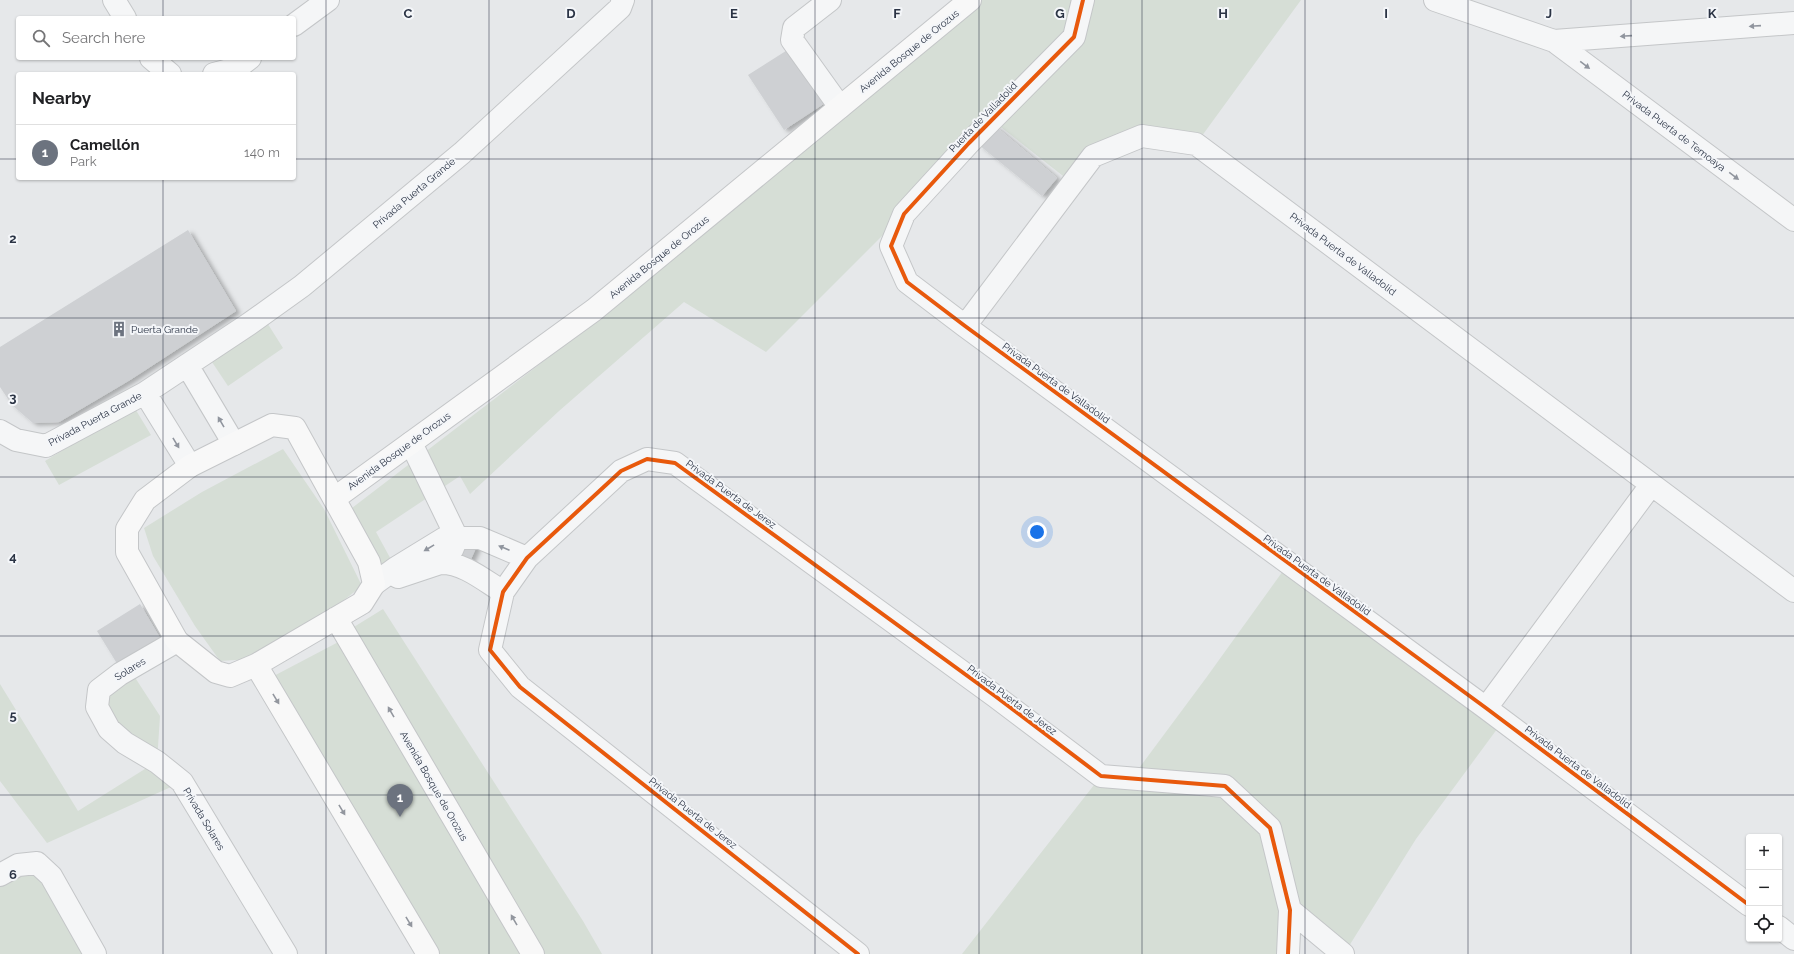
<!DOCTYPE html>
<meta charset="utf-8">
<style>
:root{--surface:#fff;--page:#f6f6f6;--text:#202124;--muted:#757577;--line:#e0e0e0;--accent:#6c737f}
body{margin:0;font-family:Raleway,sans-serif;background:var(--page);color:var(--text)}
.controls{position:absolute;right:12px;bottom:12px;display:grid;overflow:hidden;border-radius:4px;box-shadow:0 1px 3px #0004}
.controls button{width:36px;height:36px;display:grid;place-items:center;padding:0;border:0;border-bottom:1px solid var(--line);background:var(--surface);color:var(--text);font:20px sans-serif}
.you{position:absolute;left:1037px;top:532px;width:14px;height:14px;margin:-10px;border:3px solid #fff;border-radius:50%;background:#1a73e8;box-shadow:0 0 0 6px #1a73e833}
.badge{display:grid;place-items:center;width:26px;height:26px;border-radius:50%;background:var(--accent);color:#fff;font-size:13px;font-weight:700}
.pin{position:absolute;translate:-50% -33px;filter:drop-shadow(0 1px 2px #0008)}
.pin::after{content:'';position:absolute;top:21px;width:14px;height:12px;background:inherit;clip-path:polygon(0 0,100% 0,50% 100%)}
.list{margin:0;padding:0;list-style:none}
h2{display:flex;justify-content:space-between;align-items:center;height:52px;margin:0;padding:0 16px;font-size:17px}
h2 small{font-size:13px;font-weight:400;color:var(--muted)}
.list li{display:grid;grid-template-columns:26px 1fr auto;gap:12px;align-items:center;box-sizing:border-box;height:56px;padding:0 16px;border-top:1px solid var(--line)}
.list b{display:block;font-size:15px;white-space:nowrap}
.list p{margin:0;font-size:13px;white-space:nowrap;color:var(--muted)}
.list em{font-size:13px;font-style:normal;color:var(--muted)}
.icon{flex:none;width:22px;height:22px;fill:none;stroke:currentColor;stroke-width:2;stroke-linecap:round;stroke-linejoin:round}
.map{position:relative;flex:none;width:1794px;height:954px;overflow:hidden}
.search{position:absolute;background:var(--surface);box-shadow:0 1px 3px #0004;left:16px;top:16px;width:280px;height:44px;display:flex;align-items:center;gap:10px;box-sizing:border-box;padding:0 14px;border-radius:4px;color:var(--muted);font-size:15px}
.panel{position:absolute;background:var(--surface);box-shadow:0 1px 3px #0004;left:16px;top:72px;width:280px;height:108px;border-radius:4px}
.map>svg:first-child{display:block}
.green{fill:#d6ded6}
.building{fill:#ced0d3;filter:url(#shadow)}
.lines{fill:none;stroke-linecap:round;stroke-linejoin:round}
.street-casing{stroke:#c4c6c8;stroke-width:24}
.secondary-casing{stroke:#c4c6c8;stroke-width:24}
.street{stroke:#f5f6f7;stroke-width:22}
.secondary{stroke:#f8f8f8;stroke-width:22}
.cycleway-casing{stroke:#f4f6f9;stroke-width:6}
.cycleway{stroke:#e8590c;stroke-width:4}
.oneway{fill:#90959e}
.oneway2{fill:#92969e}
.grid{fill:none;stroke:#2b3445;stroke-width:1;stroke-opacity:0.55}
.labels{text-anchor:middle;dominant-baseline:central;stroke-width:4;stroke-linejoin:round;paint-order:stroke}
.street-label{font-size:10px;fill:#2b3445;stroke:#f4f6f9}
.poi-label{font-size:10px;fill:#2b3445;stroke:#f4f6f9;text-anchor:start}
.grid-label{font-size:13px;text-anchor:middle;font-weight:bold;fill:#2b3445;stroke:#f4f6f9;stroke-width:4;stroke-linejoin:round;paint-order:stroke}
</style>
<div class="map">
<svg width="1794" height="954" viewBox="0 0 1794 954">
<defs>
<filter id="shadow"><feDropShadow dx="4.5" dy="2.5" stdDeviation="2" flood-color="#0004"/></filter>
</defs>
<rect width="100%" height="100%" fill="#e6e8ea"/>
<path class="green" d="M970 0H1301L1196 144 1142 136 1072 183 992 120 904 214 766 352 684 302 559 411 470 494 460 476 376 532 394 565 382 572 352 508 600 318Z
M266 321 283 348 228 386 210 359Z
M134 407 151 435 59 485 45 461Z
M283 449 324 509 362 586 331 610 251 659 220 661 195 626 153 556 144 528 202 492Z
M1288 564 1503 721 1416 839 1344 954 1291 910 1288 954H962L1101 776 1131 779 1206 678Z
M383 609 583 921 602 954H429L268 679 346 638 349 630Z
M134 676 160 716 157 762 182 782 47 843 0 781V684L78 811 156 762 125 743 99 690Z
M37 863 95 954H0V875Z"/>
<path class="building" d="M789 49 825 103 784 130 748 75Z
M995 126 1057 178 1042 196 979 145Z
M188 230 236 311 130 380 59 422 33 423 12 405 0 387V347Z
M459 539H480L467 568 450 562Z
M140 604 163 643 121 670 97 631Z"/>
<g class="lines">
<defs>
<path id="street" d="M114 0 125 18
M830 0 794 28 792 40 840 107
M1083 0 1074 37 969 143 904 214 891 246 907 282 965 326 1486 708 1749 905
M1435 0 1554 41 1794 220
M294 25 328 0
M1554 41 1794 23
M151 58 170 74
M214 74 237 68 250 58
M965 326 1093 156 1142 136 1196 144 1794 591
M187 365 234 444
M145 393 190 466
M0 431 16 440 46 446 145 393 249 324 302 286 462 153 620 8 623 0
M411 443 457 538 452 550
M398 577 440 563C463 562 485 581 503 592
M374 584 396 568 445 538H480L527 558
M177 641 120 674 99 690 97 707 109 729 125 743 157 762 182 782 286 954
M1486 708 1651 485
M0 875 18 865 37 863 51 876 95 954
M1290 910 1343 954
M1779 927 1794 939
M858 954 520 687 490 650 503 592 527 558 621 471 647 459 675 463 995 696 1101 776 1225 786 1270 828 1290 910 1288 954"/>
<path id="secondary" d="M272 425 295 428 369 562 374 584 362 603 256 665 230 676 216 672 177 641 127 552V529L145 500 190 466Z
M335 498 594 310 970 0
M336 618 533 954
M256 665 428 954"/>
</defs>
<use href="#street" class="street-casing"/>
<use href="#secondary" class="secondary-casing"/>
<use href="#street" class="street"/>
<use href="#secondary" class="secondary"/>
<defs>
<path id="cycleway" d="M1083 0 1074 37 969 143 904 214 891 246 907 282 965 326 1486 708 1749 905
M858 954 520 687 490 650 503 592 527 558 621 471 647 459 675 463 995 696 1101 776 1225 786 1270 828 1290 910 1288 954"/>
</defs>
<use href="#cycleway" class="cycleway-casing"/>
<use href="#cycleway" class="cycleway"/>
</g>
<defs><path id="oneway-solid" d="M-6-.8H1V-3.2L6.5 0L1 3.2V.8H-6Z"/></defs>
<g class="oneway">
<use href="#oneway-solid" transform="translate(1755 26) rotate(176)"/>
<use href="#oneway-solid" transform="translate(1626 36) rotate(176)"/>
<use href="#oneway-solid" transform="translate(1585 65) rotate(37)"/>
<use href="#oneway-solid" transform="translate(1734 176) rotate(37)"/>
<use href="#oneway-solid" transform="translate(221 422) rotate(-120)"/>
<use href="#oneway-solid" transform="translate(176 443) rotate(59)"/>
<use href="#oneway-solid" transform="translate(429 548) rotate(149)"/>
<use href="#oneway-solid" transform="translate(504 548) rotate(-157)"/>
</g>
<g class="oneway2">
<use href="#oneway-solid" transform="translate(276 699) rotate(59)"/>
<use href="#oneway-solid" transform="translate(391 712) rotate(-120)"/>
<use href="#oneway-solid" transform="translate(342 810) rotate(59)"/>
<use href="#oneway-solid" transform="translate(514 920) rotate(-120)"/>
<use href="#oneway-solid" transform="translate(409 922) rotate(59)"/>
</g>
<path class="grid" d="M163 0V18M326 0V954M489 0V954M652 0V954M815 0V954M979 0V954M1142 0V954M1305 0V954M1468 0V954M1631 0V954M163 58V74M0 159H18M294 159H1794M163 178V954M0 318H1794M0 477H1794M0 636H1794M0 795H1794"/>
<defs>
<symbol id="building-bare" viewBox="-9 -9 18 18"><path d="M-4-6H4V6H1V3H-1V6H-4ZM-2.5-4.3h1.7v1.8h-1.7ZM.8-4.3h1.7v1.8H.8ZM-2.5-1h1.7V.8h-1.7ZM.8-1h1.7V.8H.8Z" fill="#6c737f" stroke="#f4f6f9" stroke-width="2.5" paint-order="stroke"/></symbol>
</defs>
<g fill-rule="evenodd">
<use href="#building-bare" x="108" y="318" width="22" height="22"/>
</g>
<g class="labels">
<g class="street-label">
<text transform="translate(909 51) rotate(-39)">Avenida Bosque de Orozus</text>
<text transform="translate(983 117) rotate(-46)">Puerta de Valladolid</text>
<text transform="translate(1674 131) rotate(37)">Privada Puerta de Temoaya</text>
<text transform="translate(414 193) rotate(-40)">Privada Puerta Grande</text>
<text transform="translate(1343 254) rotate(37)">Privada Puerta de Valladolid</text>
<text transform="translate(659 257) rotate(-39)">Avenida Bosque de Orozus</text>
<text transform="translate(1056 383) rotate(36)">Privada Puerta de Valladolid</text>
<text transform="translate(95 419) rotate(-28)">Privada Puerta Grande</text>
<text transform="translate(399 451) rotate(-36)">Avenida Bosque de Orozus</text>
<text transform="translate(731 494) rotate(36)">Privada Puerta de Jerez</text>
<text transform="translate(1317 575) rotate(36)">Privada Puerta de Valladolid</text>
<text transform="translate(130 669) rotate(-32)">Solares</text>
<text transform="translate(1012 700) rotate(37)">Privada Puerta de Jerez</text>
<text transform="translate(1578 767) rotate(37)">Privada Puerta de Valladolid</text>
<text transform="translate(434 786) rotate(60)">Avenida Bosque de Orozus</text>
<text transform="translate(693 813) rotate(38)">Privada Puerta de Jerez</text>
<text transform="translate(204 819) rotate(59)">Privada Solares</text>
</g>
<g class="poi-label">
<text x="131" y="329">Puerta Grande</text>
</g>
</g>
<g class="grid-label">
<text x="408" y="18">C</text>
<text x="571" y="18">D</text>
<text x="734" y="18">E</text>
<text x="897" y="18">F</text>
<text x="1060" y="18">G</text>
<text x="1223" y="18">H</text>
<text x="1386" y="18">I</text>
<text x="1549" y="18">J</text>
<text x="1712" y="18">K</text>
<text x="13" y="243">2</text>
<text x="13" y="402">3</text>
<text x="13" y="561">4</text>
<text x="13" y="720">5</text>
<text x="13" y="879">6</text>
</g>
</svg>
<div class="controls">
<button>+</button>
<button>−</button>
<button><svg class="icon" aria-label="locate" viewBox="0 0 24 24"><circle cx="12" cy="12" r="6"/><path d="M12 2v4M12 18v4M2 12h4M18 12h4"/></svg></button>
</div>
<div class="you"></div>
<div class="pin badge" style="left:400px;top:817px">1</div>
<div class="search"><svg class="icon" aria-label="search" viewBox="0 0 24 24"><circle cx="10" cy="10" r="6"/><path d="M15 15l6 6"/></svg>Search here</div>
<section class="panel">
<h2>Nearby<small></small></h2>
<ul class="list">
<li><span class="badge">1</span><div><b>Camellón</b><p>Park</p></div><em>140 m</em></li>
</ul>
</section>
</div>
